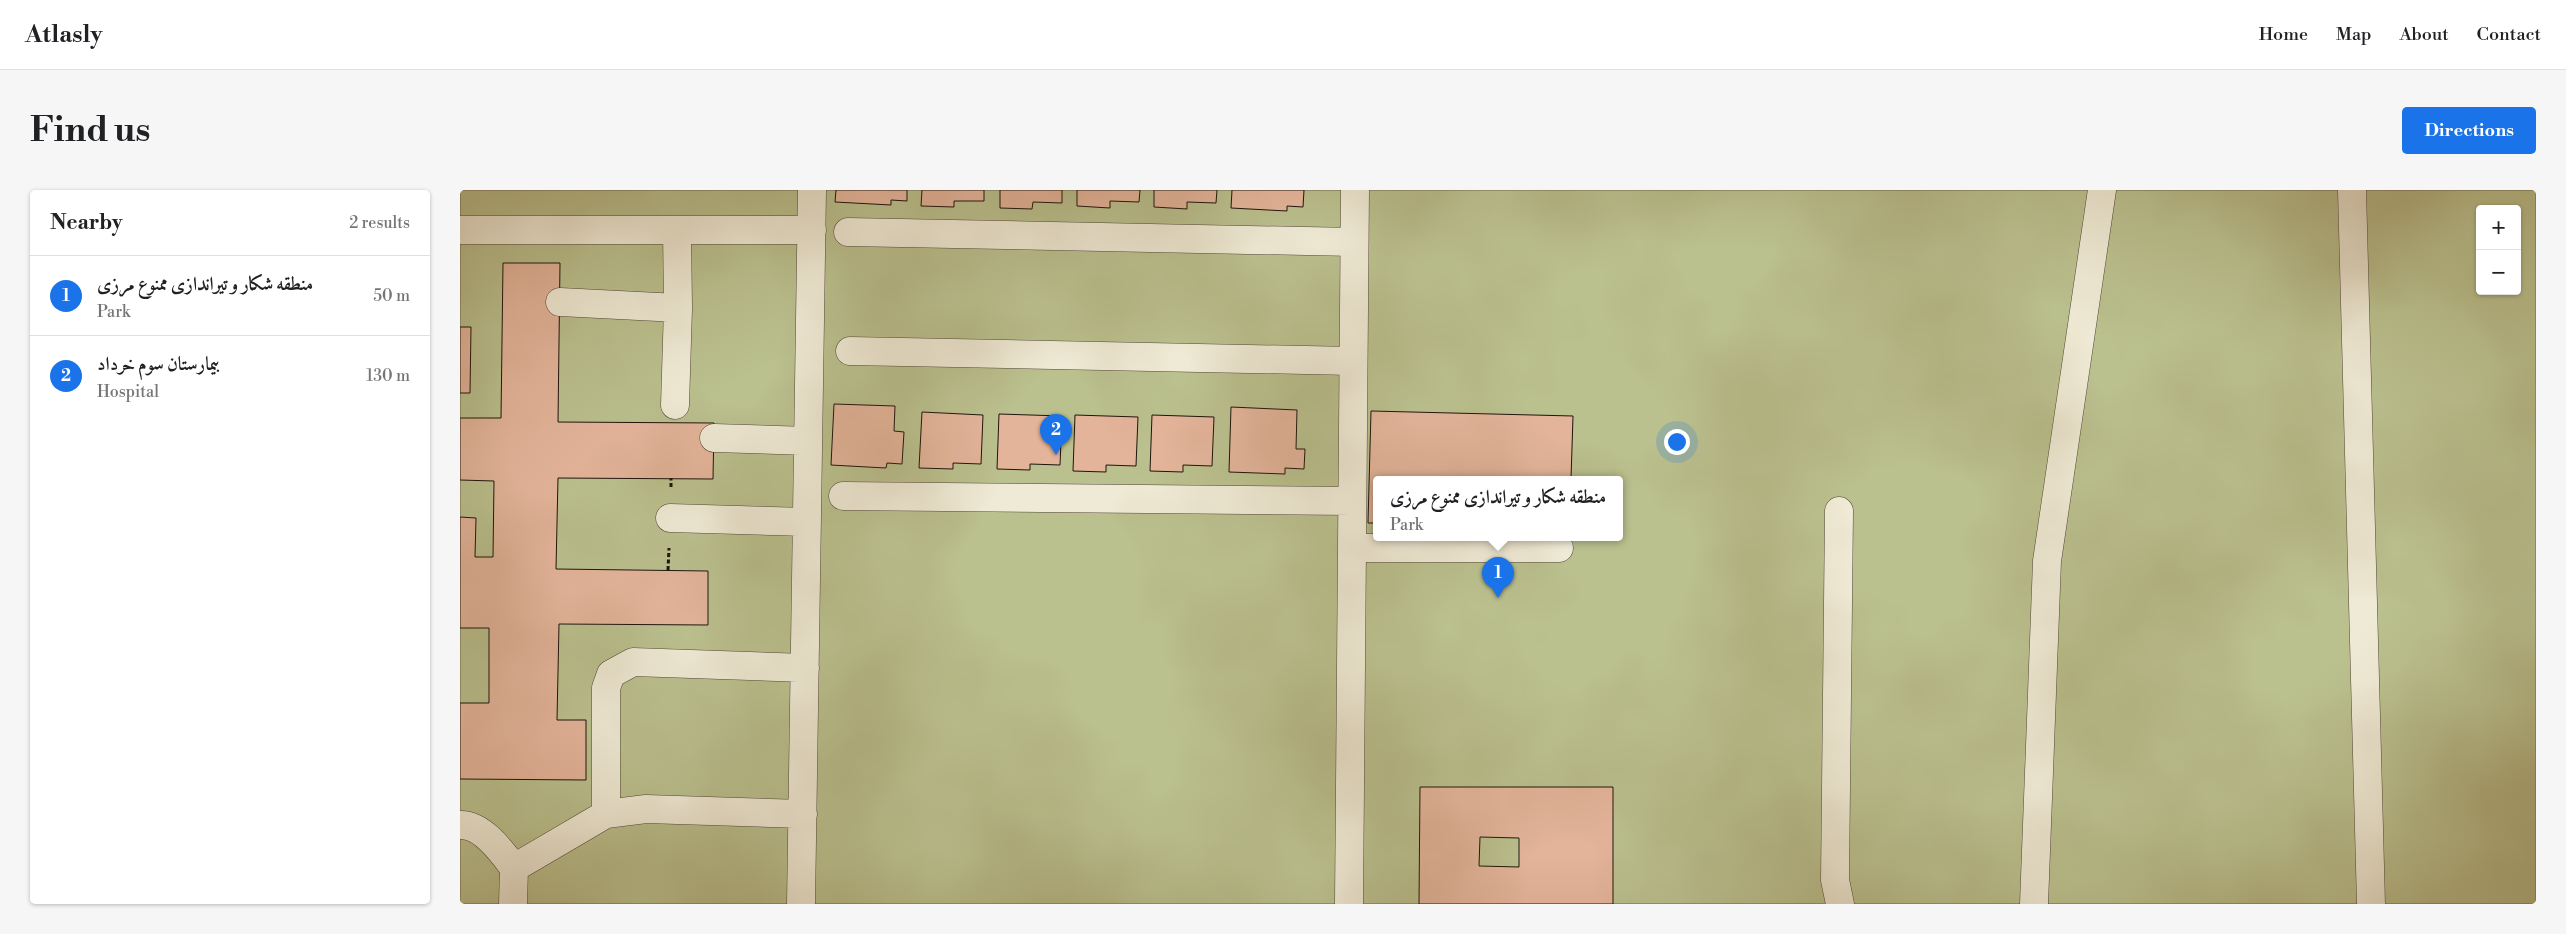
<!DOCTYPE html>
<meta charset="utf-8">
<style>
:root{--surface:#fff;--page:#f6f6f6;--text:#202124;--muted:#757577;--line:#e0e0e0;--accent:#1a73e8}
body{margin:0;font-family:"Libre Bodoni",Amiri,serif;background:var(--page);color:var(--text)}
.controls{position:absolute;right:15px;top:15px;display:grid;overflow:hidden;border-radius:5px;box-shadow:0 1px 4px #0004}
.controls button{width:45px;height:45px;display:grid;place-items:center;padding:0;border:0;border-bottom:1px solid var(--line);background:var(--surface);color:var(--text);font:25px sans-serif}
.you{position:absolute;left:1216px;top:251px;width:18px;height:18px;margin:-12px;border:4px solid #fff;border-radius:50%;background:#1a73e8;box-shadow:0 0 0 8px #1a73e833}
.badge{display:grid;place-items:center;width:32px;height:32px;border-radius:50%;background:var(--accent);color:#fff;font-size:16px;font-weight:700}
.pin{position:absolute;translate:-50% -41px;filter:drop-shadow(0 1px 2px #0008)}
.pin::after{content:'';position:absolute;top:26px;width:18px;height:15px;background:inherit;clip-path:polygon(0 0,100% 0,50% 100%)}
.popup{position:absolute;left:913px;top:286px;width:250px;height:65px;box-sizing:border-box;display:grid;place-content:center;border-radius:5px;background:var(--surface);filter:drop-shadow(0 1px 4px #0005);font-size:16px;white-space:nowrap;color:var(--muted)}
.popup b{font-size:19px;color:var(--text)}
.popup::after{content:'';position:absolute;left:50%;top:100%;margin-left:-10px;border:10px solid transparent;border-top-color:var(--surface)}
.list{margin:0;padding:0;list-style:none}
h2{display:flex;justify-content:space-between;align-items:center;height:65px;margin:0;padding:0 20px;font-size:21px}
h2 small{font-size:16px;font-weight:400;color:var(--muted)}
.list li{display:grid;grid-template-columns:32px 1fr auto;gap:15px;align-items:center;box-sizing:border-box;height:80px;padding:0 20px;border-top:1px solid var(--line)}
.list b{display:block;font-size:19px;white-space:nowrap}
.list p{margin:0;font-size:16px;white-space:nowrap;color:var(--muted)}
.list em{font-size:16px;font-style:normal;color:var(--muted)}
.map{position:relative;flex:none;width:2076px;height:714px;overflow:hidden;border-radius:5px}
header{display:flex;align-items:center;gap:30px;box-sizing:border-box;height:70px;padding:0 25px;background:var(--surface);border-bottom:1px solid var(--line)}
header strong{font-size:24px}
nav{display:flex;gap:28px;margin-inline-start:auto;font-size:18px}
.intro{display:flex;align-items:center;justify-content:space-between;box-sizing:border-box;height:120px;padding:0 30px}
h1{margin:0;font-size:35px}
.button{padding:12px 22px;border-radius:5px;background:var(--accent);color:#fff;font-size:18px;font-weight:700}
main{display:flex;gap:30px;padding:0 30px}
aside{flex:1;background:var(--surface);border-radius:5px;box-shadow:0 1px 4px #0004}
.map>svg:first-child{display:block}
.green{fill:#bac08e;stroke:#6c6a4d;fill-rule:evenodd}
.building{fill:#e3b49a;stroke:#1f140c;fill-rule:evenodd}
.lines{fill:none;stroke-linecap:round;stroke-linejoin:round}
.minor-casing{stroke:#514638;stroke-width:29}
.path{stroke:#1f140c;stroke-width:3;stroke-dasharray:4 2.5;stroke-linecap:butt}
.minor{stroke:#efead5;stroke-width:28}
</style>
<header>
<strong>Atlasly</strong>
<nav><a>Home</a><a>Map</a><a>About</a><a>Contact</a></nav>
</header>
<div class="intro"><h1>Find us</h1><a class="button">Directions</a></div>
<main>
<aside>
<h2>Nearby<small>2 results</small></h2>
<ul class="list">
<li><span class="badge">1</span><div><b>منطقه شکار و تیراندازی ممنوع مرزی</b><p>Park</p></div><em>50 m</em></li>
<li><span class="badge">2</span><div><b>بیمارستان سوم خرداد</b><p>Hospital</p></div><em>130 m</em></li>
</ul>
</aside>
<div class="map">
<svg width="2076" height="714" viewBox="0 0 2076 714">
<rect width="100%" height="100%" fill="#e7debe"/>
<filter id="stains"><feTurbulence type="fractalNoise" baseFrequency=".004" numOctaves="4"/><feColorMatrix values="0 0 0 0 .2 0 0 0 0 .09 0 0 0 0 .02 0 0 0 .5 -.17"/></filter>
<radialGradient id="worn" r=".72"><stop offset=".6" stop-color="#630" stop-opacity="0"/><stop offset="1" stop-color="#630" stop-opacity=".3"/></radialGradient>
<path class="green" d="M0 0H2076V714H0ZM2020 19H2057V101H2020ZM917 289H1159V347H917Z"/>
<path class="building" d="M376 0H447V11L431 10V15L375 12Z
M462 0H524V11H494V17L461 16Z
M540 0H602V13L573 12 572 19 540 18Z
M617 0H680L679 12 650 11V18L617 16Z
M694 0H757L756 13 727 12V19L694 17Z
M772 0H844L843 17 827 16V21L771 18Z
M43 73H100L98 232 254 233 253 289 98 288 96 379 248 381V435L99 434 97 530H126V590L0 589V513H29V438H0V327L16 328 15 367H33L34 291 0 290V228H41Z
M0 137H11L10 203H0Z
M374 214 435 216 434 241 444 242 442 274 427 273 426 278 371 275Z
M771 217 837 220 836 259H845L844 279 825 278V284L769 282Z
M911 221 1113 226 1111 289H917V333H908Z
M462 222 523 225 521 274 493 273V279L459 278Z
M539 224 602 226 600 275 570 274V280L537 279Z
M615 225 678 227 676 276 646 275V282L613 281Z
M692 225 754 227 752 276 723 275V282L690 281Z
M960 597H1153V714H959ZM1020 647 1059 648V677L1019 676Z"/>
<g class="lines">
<defs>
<path id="minor" d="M1892 0 1911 714
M0 40H352
M388 42 894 52
M100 112 218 118 217 40
M390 161 893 171
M215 215 218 118
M254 248 348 251
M383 306 892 311
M1379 321 1375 690 1380 714
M210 328 347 332
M892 358H1099
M343 624 186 619 146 624V498L151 484 173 472 345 478
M0 635C22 634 42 662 54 678
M53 714 54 678 146 624
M341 714 352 0
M889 714 895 0
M1574 714 1587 371 1642 0"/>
</defs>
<use href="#minor" class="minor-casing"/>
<path class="path" d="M211 297V288
M208 380 209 358"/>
<use href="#minor" class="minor"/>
</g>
<rect width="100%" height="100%" filter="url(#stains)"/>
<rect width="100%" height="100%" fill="url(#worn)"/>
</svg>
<div class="controls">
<button>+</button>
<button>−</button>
</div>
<div class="you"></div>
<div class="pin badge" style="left:1038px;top:408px">1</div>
<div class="popup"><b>منطقه شکار و تیراندازی ممنوع مرزی</b>Park</div>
<div class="pin badge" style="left:596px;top:265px">2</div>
</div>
</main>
